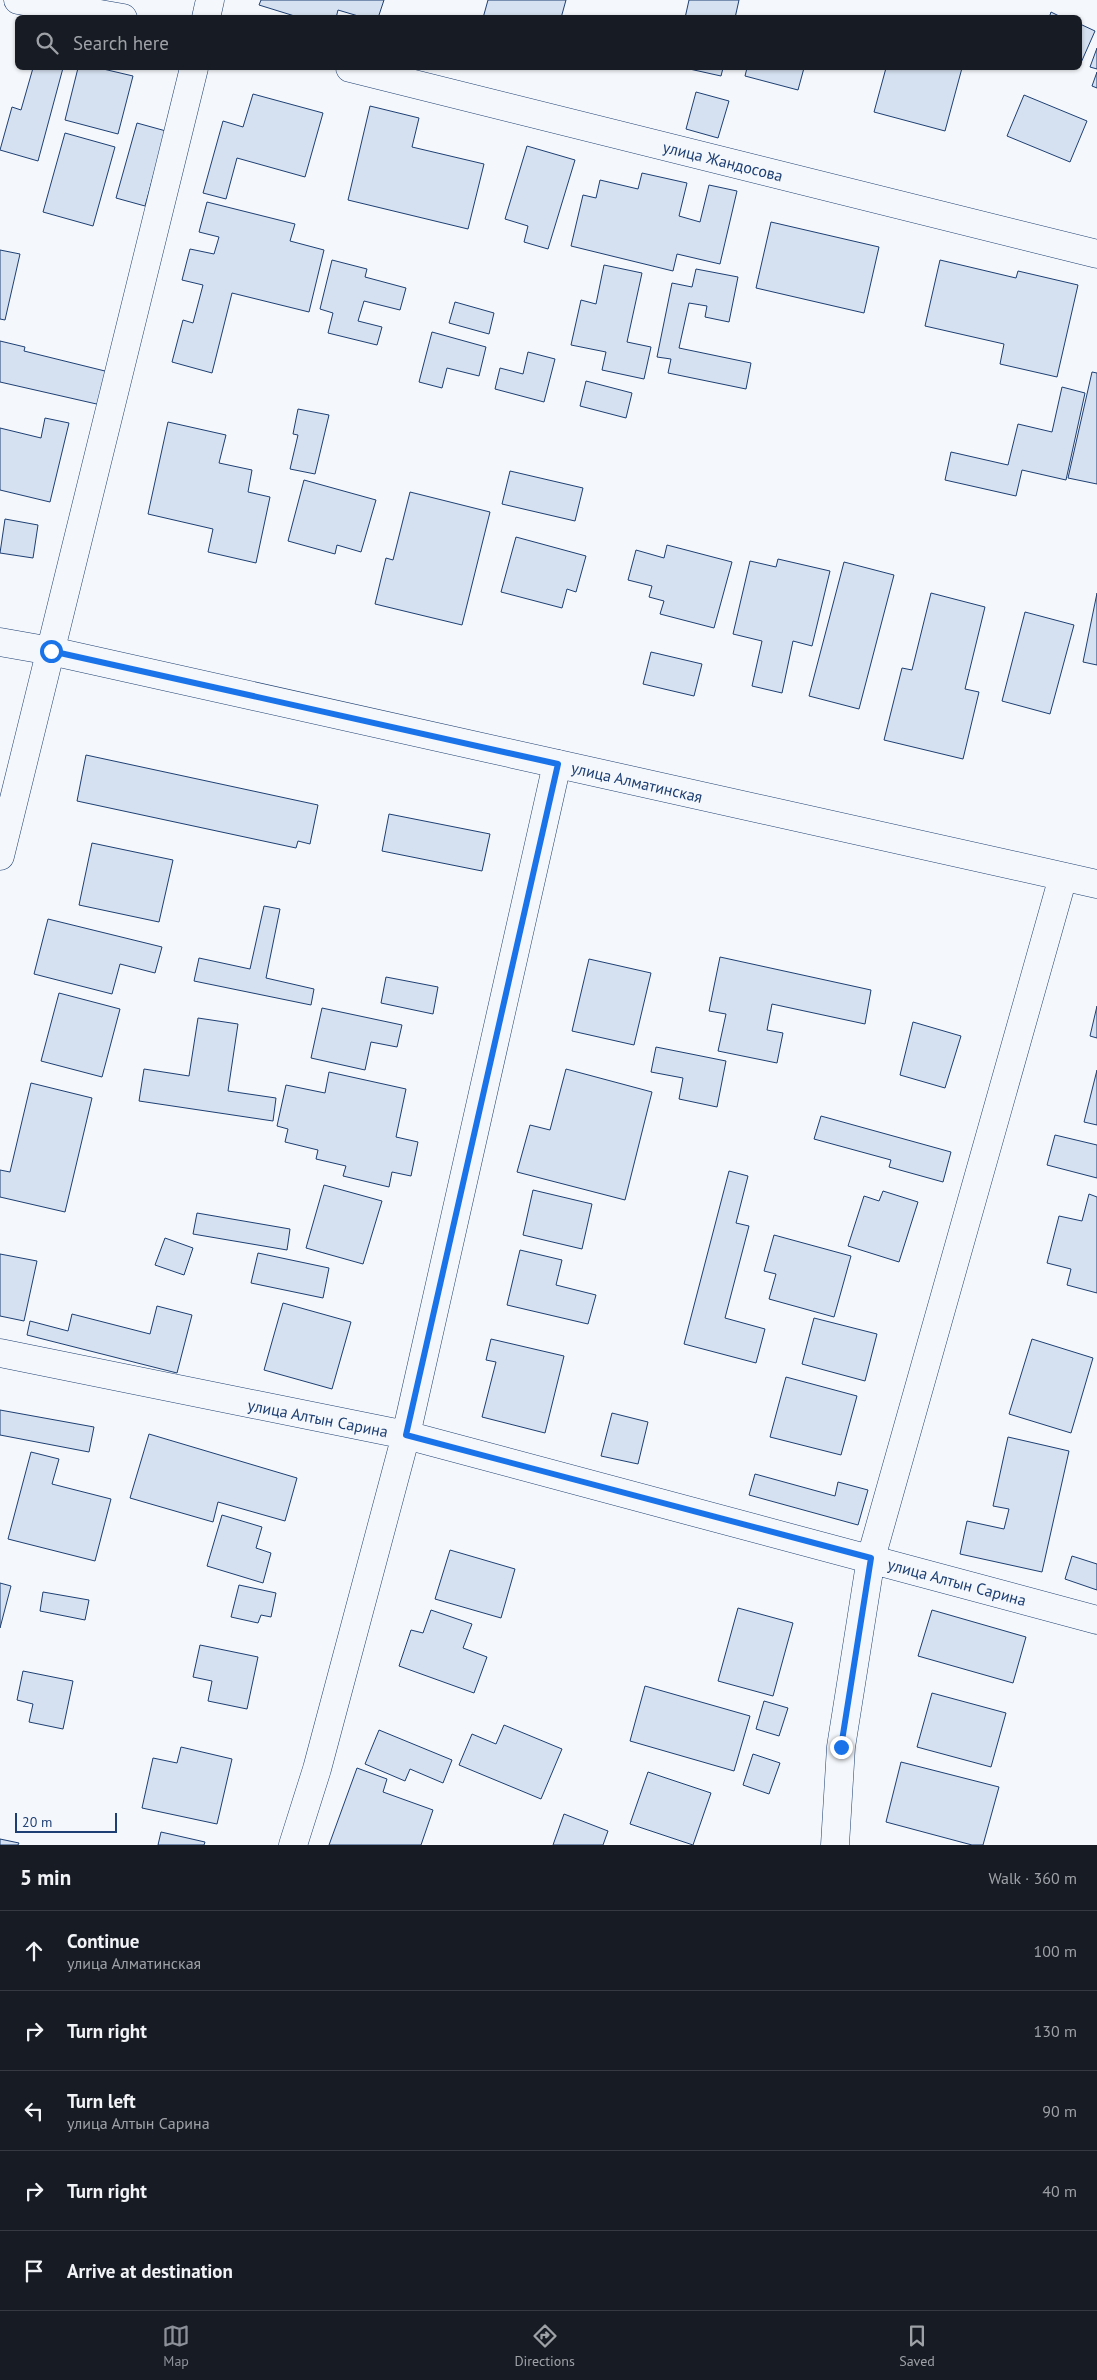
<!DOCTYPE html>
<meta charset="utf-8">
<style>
:root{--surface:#171b24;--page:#20242c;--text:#f1f3f6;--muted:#9ea1a6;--line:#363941;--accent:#8c9099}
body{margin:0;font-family:"PT Sans",sans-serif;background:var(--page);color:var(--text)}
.scale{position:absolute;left:15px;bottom:12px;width:102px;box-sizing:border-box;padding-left:5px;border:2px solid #1d3f73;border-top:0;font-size:14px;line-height:18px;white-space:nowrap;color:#1d3f73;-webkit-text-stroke:4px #f4f7fb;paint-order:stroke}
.stop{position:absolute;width:15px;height:15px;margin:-11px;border:4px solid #1a73e8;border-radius:50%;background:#fff}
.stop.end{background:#1a73e8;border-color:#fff;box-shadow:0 1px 5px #0008}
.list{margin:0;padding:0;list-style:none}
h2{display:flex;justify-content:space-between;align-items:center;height:65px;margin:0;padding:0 20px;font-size:21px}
h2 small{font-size:16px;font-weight:400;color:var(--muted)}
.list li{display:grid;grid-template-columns:32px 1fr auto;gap:15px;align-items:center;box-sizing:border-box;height:80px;padding:0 20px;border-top:1px solid var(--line)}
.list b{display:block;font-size:19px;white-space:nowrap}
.list p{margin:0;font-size:16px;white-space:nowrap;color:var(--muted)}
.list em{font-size:16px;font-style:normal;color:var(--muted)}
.icon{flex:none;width:28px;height:28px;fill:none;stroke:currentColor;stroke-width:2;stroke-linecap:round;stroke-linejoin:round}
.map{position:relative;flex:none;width:1097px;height:1845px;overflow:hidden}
.search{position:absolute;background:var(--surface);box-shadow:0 1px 4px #0004;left:15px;right:15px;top:15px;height:55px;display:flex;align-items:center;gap:12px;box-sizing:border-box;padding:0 18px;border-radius:8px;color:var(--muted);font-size:19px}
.sheet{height:465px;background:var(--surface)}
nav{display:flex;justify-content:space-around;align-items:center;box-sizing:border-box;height:70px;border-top:1px solid var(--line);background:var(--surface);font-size:14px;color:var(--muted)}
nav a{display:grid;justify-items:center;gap:2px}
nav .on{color:var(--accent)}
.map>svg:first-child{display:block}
.building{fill:#d5e0f0;stroke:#1d3f73}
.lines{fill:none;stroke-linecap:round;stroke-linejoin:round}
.minor-casing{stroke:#1d3f73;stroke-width:29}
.tertiary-casing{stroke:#1d3f73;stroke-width:29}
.minor{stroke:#f4f7fb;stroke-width:28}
.tertiary{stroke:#f4f7fb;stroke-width:28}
.route{stroke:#1a73e8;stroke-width:6}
.labels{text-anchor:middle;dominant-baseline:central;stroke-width:4;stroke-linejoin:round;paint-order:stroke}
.street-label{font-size:16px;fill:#1d3f73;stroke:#f4f7fb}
</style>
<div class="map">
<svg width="1097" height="1845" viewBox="0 0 1097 1845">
<rect width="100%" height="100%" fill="#f4f7fb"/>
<path class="building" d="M261 0H384L378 18H365L338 10 336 18H301L259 5Z
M488 0H566L561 18H483Z
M689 0H739L735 18H685Z
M1051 12 1063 18H1049Z
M1080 24 1095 31 1080 65Z
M1097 48V69L1090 67Z
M33 68H63L38 161 0 150 12 107 21 110Z
M78 68H99L133 76 118 134 65 120Z
M685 68H723L721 76Z
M747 68H804L798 90 745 76Z
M886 68H962L945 131 874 112Z
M1097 72V88L1092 86Z
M696 92 729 101 718 138 686 129Z
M253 94 323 113 305 177 237 158 226 199 203 193 223 121 243 127Z
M1024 95 1087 121 1070 162 1007 136Z
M370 106 419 118 412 147 484 164 468 229 348 200Z
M137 123 166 131 145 206 116 198Z
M65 133 115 147 93 226 43 212Z
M527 146 575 160 548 249 524 242 528 226 505 219Z
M642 173 687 183 679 216 700 222 709 185 737 191 720 264 677 254 673 271 571 246 583 195 596 198 600 180 638 189Z
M207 202 295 224 290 241 324 250 309 312 232 293 212 373 172 362 183 320 193 323 203 285 182 280 190 249 214 254 219 237 199 232Z
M771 222 879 247 864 313 756 288Z
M0 250 20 254 5 320 0 319Z
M332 260 367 269 365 277 406 288 400 310 364 301 358 321 382 327 377 345 328 333 333 313 320 309Z
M940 260 1016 278 1018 271 1078 285 1057 377 1000 364 1004 344 925 326Z
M604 265 642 273 627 342 651 347 644 379 602 370 606 352 571 345 581 300 596 304Z
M696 269 738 277 729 322 705 317 707 306 689 303 679 348 751 363 746 389 668 373 671 359 657 357 672 283 692 287Z
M455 302 494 313 489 334 449 323Z
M432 332 486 347 479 376 447 368 442 388 419 382Z
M0 341 25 347 24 351 109 372 101 405 0 382Z
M528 352 555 359 544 402 495 389 500 368 523 374Z
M1092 372 1097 373V484L1068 478Z
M586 381 632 393 626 418 580 406Z
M1062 387 1085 393 1066 480 1022 470 1016 496 945 480 951 452 1008 465 1018 424 1052 432Z
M298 409 329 415 315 474 290 469 298 435 293 434Z
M45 418 69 423 50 502 0 490V428L41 438Z
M168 422 226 435 219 463 252 470 248 492 270 497 256 563 208 552 213 529 148 514Z
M510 471 583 488 575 521 502 504Z
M304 480 376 500 361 552 337 545 335 554 288 541Z
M410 492 490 512 462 625 375 604 386 558 393 560Z
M5 519 38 525 33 558 0 553Z
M516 537 586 556 576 592 567 589 562 608 501 592Z
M667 545 732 562 714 628 660 614 664 601 649 597 652 586 628 580 636 550 664 558Z
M778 559 830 571 812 646 793 641 782 693 752 686 762 641 733 634 750 561 776 567Z
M844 562 894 575 859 709 809 696Z
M931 593 985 607 965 689 979 692 963 759 884 740 902 668 912 670Z
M1097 593V665L1083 662Z
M1025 612 1074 625 1050 714 1002 701Z
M651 652 702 664 694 696 643 684Z
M86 755 318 805 310 844 298 841 296 848 77 801Z
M389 814 490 834 482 871 382 851Z
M92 843 173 860 159 922 79 905Z
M264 906 280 909 266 978 314 989 311 1005 194 981 199 958 250 969Z
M48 919 162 947 155 973 120 964 112 994 34 974Z
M720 957 871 990 865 1024 772 1004 767 1030 783 1033 777 1063 718 1051 726 1014 709 1011Z
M589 959 651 973 634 1045 572 1031Z
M386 977 438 987 433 1014 381 1003Z
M59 993 120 1009 102 1077 41 1061Z
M1097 1006V1038L1090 1036Z
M322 1008 402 1025 397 1047 371 1042 365 1070 311 1058Z
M198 1018 238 1024 228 1091 276 1098 273 1121 139 1101 144 1069 189 1076Z
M913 1022 961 1036 945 1088 900 1075Z
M656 1047 726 1061 717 1107 679 1099 683 1078 651 1072Z
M566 1069 652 1092 625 1200 517 1172 530 1125 550 1130Z
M1097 1070V1125L1084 1122Z
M329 1072 406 1089 396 1137 418 1142 411 1176 392 1172 389 1187 343 1176 346 1166 316 1159 318 1150 285 1142 288 1129 277 1126 286 1085 325 1093Z
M31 1083 92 1098 65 1212 0 1197V1170L10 1172Z
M821 1116 951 1152 943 1182 889 1167 891 1160 814 1139Z
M1055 1135 1097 1145V1178L1047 1165Z
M729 1171 748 1176 736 1223 749 1226 725 1318 765 1329 756 1363 684 1344Z
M324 1185 382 1201 363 1264 306 1248Z
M533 1190 592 1204 582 1249 523 1235Z
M883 1191 918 1202 899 1262 848 1246 864 1196 879 1201Z
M1089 1194 1097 1197V1293L1067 1285 1071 1269 1047 1263 1059 1216 1082 1221Z
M197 1213 290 1229 287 1250 193 1234Z
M774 1235 851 1256 834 1317 769 1299 776 1274 764 1271Z
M165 1238 193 1248 184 1275 155 1265Z
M520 1250 562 1260 556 1285 596 1295 588 1324 507 1305Z
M258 1253 329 1268 323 1298 251 1283Z
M0 1254 37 1261 24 1321 0 1316Z
M283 1303 351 1322 332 1389 264 1370Z
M157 1306 192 1315 177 1373 27 1335 30 1321 68 1331 72 1314 150 1334Z
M814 1318 877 1334 865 1381 802 1364Z
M491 1339 564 1356 545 1433 482 1417 496 1362 486 1360Z
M1032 1339 1093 1358 1071 1433 1009 1414Z
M786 1377 857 1396 841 1455 770 1437Z
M0 1410 94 1427 89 1452 0 1435Z
M612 1413 648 1422 638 1464 601 1456Z
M149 1434 297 1478 285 1521 218 1502 213 1522 130 1498Z
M1008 1437 1069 1451 1042 1572 960 1554 967 1521 1004 1529 1009 1509 993 1506Z
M31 1452 59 1459 52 1484 111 1499 95 1561 8 1539Z
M755 1474 835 1496 838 1482 868 1490 858 1525 749 1495Z
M222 1515 262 1527 256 1548 271 1553 263 1583 207 1566Z
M450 1550 515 1569 501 1618 435 1599Z
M1072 1556 1097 1564V1590L1065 1579Z
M0 1583 11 1586 0 1628Z
M239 1585 276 1593 271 1617 261 1615 258 1623 231 1617Z
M43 1592 89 1600 85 1620 40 1611Z
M738 1608 793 1623 773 1696 718 1681Z
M431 1610 472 1624 463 1648 487 1657 474 1693 399 1666 411 1630 423 1633Z
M932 1610 1026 1637 1013 1683 918 1656Z
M200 1645 258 1657 247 1709 208 1701 212 1681 193 1677Z
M23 1671 73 1681 63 1729 29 1722 33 1704 17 1700Z
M645 1686 750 1716 734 1771 630 1741Z
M932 1693 1006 1713 991 1767 917 1747Z
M764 1701 788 1708 779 1736 756 1729Z
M504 1725 562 1749 541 1799 459 1765 472 1734 496 1744Z
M379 1730 452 1760 443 1783 410 1769 405 1781 365 1764Z
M181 1747 232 1759 217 1824 142 1808 153 1758 177 1763Z
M753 1754 780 1763 769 1794 743 1785Z
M901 1762 999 1787 983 1845H972L886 1822Z
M357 1768 387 1779 383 1792 433 1810 421 1845H329Z
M648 1772 711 1793 693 1845 630 1824Z
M564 1814 608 1831 603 1845H553Z
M161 1832 205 1842 204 1845H158Z
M0 1839 19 1843 18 1845H0Z"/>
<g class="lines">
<defs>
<path id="minor" d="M18 0 123 18
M206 18 210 0
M350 68 1097 254
M0 856 194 68
M0 1353 406 1435 1097 1620
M293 1845 317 1769 406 1435 557 764
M835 1845 841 1747 871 1558 1063 877"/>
<path id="tertiary" d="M0 642 51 651 1097 884"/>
</defs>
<use href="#minor" class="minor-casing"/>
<use href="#tertiary" class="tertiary-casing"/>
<use href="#minor" class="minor"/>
<use href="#tertiary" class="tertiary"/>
</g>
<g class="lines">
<path class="route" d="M51 651 558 764 406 1435 871 1558 841 1747"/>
</g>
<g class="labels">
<g class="street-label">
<text transform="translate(723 161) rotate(14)">улица Жандосова</text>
<text transform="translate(637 782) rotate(13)">улица Алматинская</text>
<text transform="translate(318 1418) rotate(11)">улица Алтын Сарина</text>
<text transform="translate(957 1582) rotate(15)">улица Алтын Сарина</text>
</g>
</g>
</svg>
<div class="scale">20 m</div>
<div class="stop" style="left:51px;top:651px"></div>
<div class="stop end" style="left:841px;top:1747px"></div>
<div class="search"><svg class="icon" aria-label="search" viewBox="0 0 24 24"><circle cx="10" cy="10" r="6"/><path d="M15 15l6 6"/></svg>Search here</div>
</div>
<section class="sheet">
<h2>5 min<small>Walk · 360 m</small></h2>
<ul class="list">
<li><svg class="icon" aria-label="ahead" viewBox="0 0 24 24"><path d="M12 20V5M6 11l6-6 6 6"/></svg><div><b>Continue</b><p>улица Алматинская</p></div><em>100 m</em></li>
<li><svg class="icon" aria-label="right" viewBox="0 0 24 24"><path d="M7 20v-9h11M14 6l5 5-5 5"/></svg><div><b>Turn right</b></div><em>130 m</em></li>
<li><svg class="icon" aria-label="left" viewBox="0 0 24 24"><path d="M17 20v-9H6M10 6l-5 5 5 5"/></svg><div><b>Turn left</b><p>улица Алтын Сарина</p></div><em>90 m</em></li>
<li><svg class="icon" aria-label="right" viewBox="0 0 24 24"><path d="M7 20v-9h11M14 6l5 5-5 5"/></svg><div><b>Turn right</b></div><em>40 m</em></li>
<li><svg class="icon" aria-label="arrive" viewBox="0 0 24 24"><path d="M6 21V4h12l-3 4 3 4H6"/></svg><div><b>Arrive at destination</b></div></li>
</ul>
</section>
<nav>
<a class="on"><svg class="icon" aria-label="map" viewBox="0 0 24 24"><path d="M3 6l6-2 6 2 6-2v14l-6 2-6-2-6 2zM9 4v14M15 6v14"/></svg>Map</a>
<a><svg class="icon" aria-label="directions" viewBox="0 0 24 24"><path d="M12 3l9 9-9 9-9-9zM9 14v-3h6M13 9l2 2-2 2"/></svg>Directions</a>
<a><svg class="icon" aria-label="saved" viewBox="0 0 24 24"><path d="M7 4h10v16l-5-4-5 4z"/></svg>Saved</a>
</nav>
